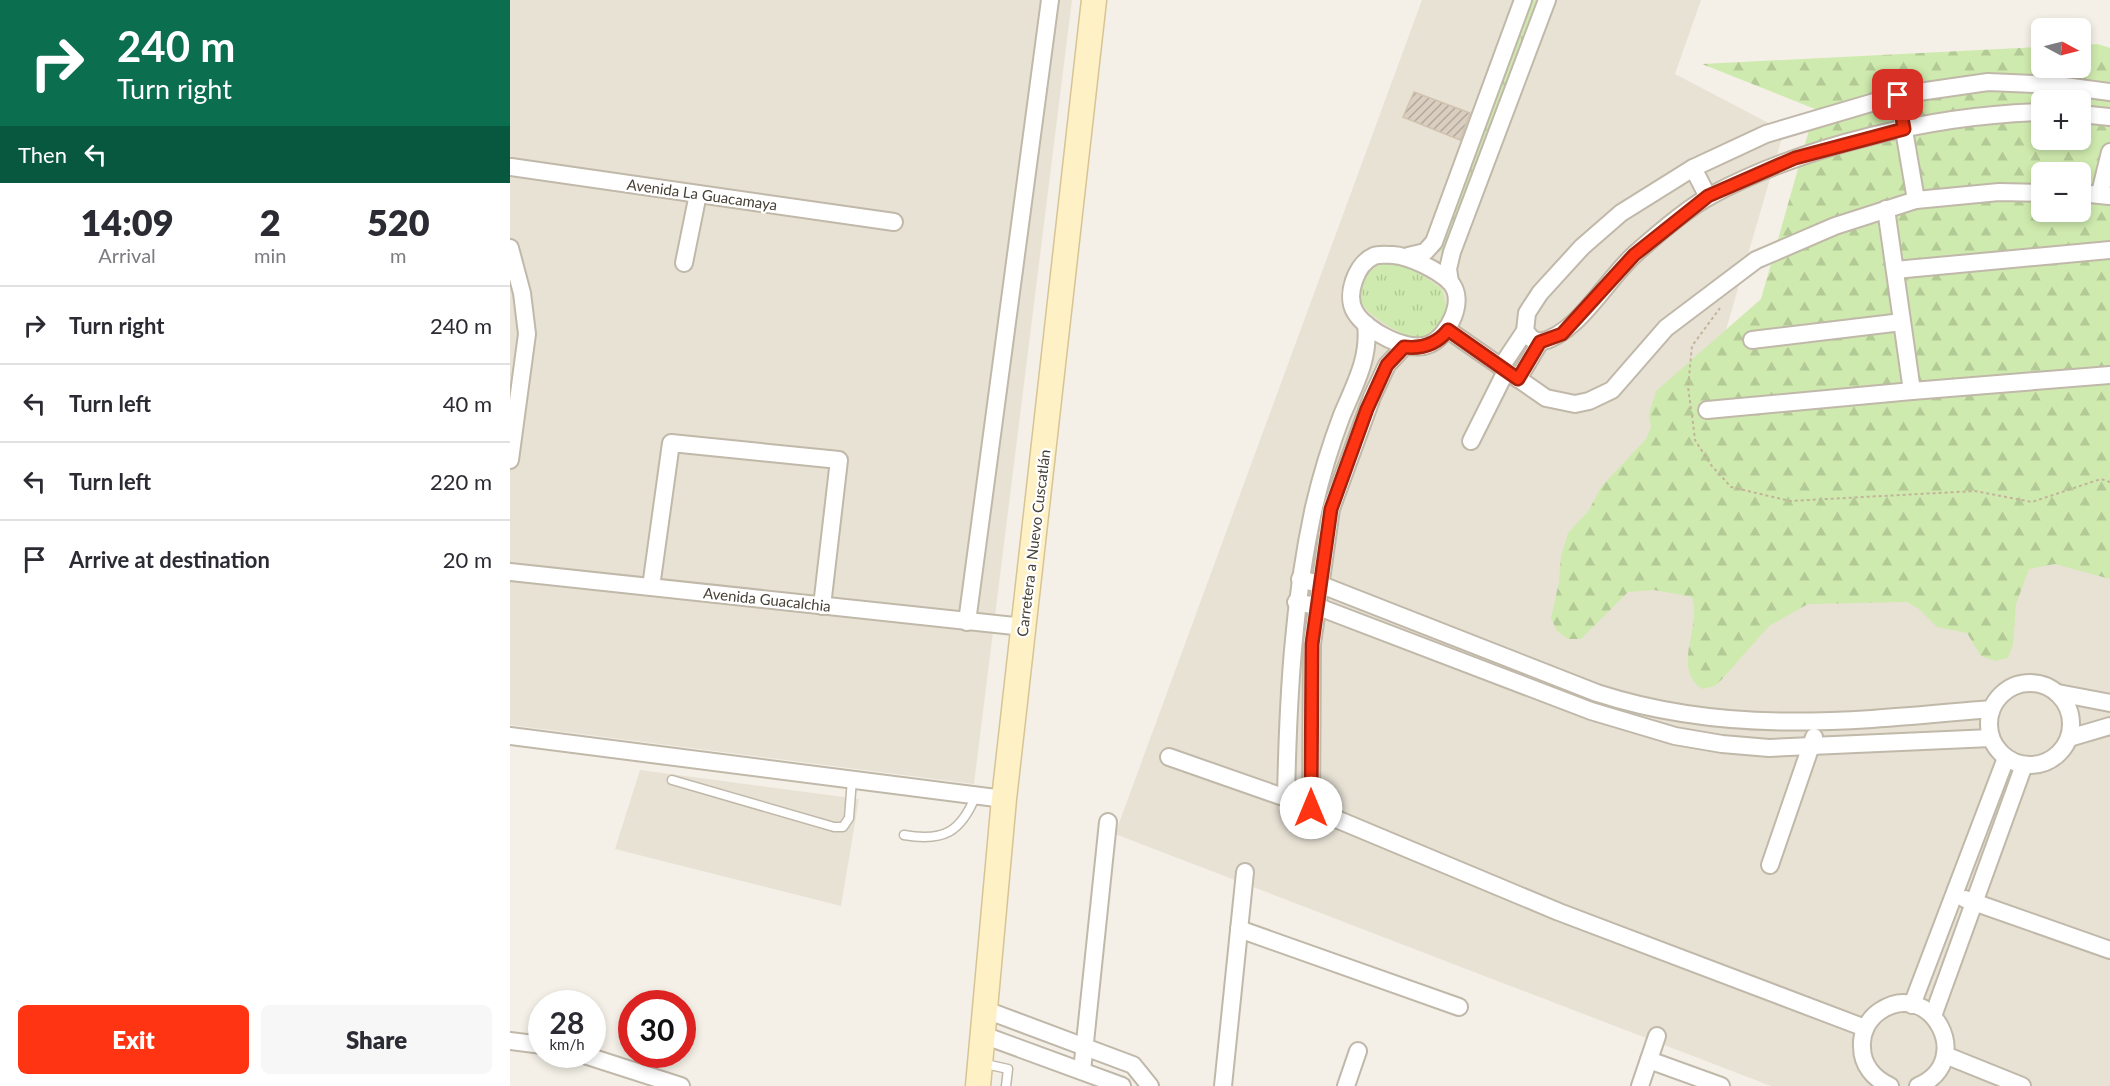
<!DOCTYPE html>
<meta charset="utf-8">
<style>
:root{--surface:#fff;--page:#f7f7f7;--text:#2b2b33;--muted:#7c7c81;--line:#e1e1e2;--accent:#ff3413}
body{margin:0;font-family:Lato,sans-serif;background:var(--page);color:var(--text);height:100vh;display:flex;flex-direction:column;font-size:22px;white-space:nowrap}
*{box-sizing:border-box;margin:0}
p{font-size:20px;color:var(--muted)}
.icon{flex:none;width:33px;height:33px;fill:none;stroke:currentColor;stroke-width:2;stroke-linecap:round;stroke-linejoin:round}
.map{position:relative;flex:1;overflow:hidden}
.panel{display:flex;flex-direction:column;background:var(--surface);width:510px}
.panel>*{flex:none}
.hud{background:#0b6e4f;color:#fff;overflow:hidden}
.needle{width:39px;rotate:97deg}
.fabs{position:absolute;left:1521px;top:18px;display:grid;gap:12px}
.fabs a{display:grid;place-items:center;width:60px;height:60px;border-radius:9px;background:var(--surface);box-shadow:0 3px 9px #0003;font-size:30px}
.speed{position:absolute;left:18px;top:990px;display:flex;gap:12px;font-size:30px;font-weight:700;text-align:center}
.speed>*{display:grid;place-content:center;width:78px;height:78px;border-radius:50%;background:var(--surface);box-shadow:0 3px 9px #0003;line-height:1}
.speed small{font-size:15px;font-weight:400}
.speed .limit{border:9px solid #d22;background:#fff;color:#111}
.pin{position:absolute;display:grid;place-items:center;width:51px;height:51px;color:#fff;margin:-26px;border-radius:12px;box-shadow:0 3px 9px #0006}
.me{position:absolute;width:66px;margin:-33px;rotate:0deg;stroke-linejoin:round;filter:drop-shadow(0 0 4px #0008)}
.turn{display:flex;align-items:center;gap:21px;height:126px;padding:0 18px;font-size:27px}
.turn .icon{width:78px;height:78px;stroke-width:2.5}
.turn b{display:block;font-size:42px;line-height:51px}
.then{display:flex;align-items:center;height:57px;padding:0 18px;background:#0003;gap:12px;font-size:22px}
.eta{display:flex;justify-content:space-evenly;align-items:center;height:102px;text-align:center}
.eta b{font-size:36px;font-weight:800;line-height:42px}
.cta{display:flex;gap:12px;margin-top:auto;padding:12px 18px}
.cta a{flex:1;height:69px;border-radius:9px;background:var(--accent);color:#fff;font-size:24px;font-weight:800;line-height:69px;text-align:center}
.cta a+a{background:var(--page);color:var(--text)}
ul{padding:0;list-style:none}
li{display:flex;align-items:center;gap:18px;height:78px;padding:0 18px;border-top:2px solid var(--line)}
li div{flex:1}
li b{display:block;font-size:22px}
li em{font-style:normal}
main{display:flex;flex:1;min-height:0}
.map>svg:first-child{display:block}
.residential{fill:#e8e2d5}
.grass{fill:url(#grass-tufts)}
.forest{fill:url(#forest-firs);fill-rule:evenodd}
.building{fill:url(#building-hatch);stroke:#d1c3af;stroke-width:1.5}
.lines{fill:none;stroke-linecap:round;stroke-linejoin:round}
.lane-casing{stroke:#c0b8a9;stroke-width:11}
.street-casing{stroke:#c0b8a9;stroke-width:20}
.secondary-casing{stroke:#d6c495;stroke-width:27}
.path{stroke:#c2b39a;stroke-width:2;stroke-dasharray:3 3;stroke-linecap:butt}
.lane{stroke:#fff;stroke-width:8}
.street{stroke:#fff;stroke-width:16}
.secondary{stroke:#fff1c6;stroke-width:24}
.route-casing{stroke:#a6220c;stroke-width:15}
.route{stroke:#ff3413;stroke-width:10}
.labels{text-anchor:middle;stroke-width:4.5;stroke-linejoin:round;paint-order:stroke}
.street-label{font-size:15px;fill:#474036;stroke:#fff}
</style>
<main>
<section class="panel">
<div class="hud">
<div class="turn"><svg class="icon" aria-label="right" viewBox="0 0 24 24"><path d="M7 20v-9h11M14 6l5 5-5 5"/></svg><div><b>240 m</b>Turn right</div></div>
<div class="then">Then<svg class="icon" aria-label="left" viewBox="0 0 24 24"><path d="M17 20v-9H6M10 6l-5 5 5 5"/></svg></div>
</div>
<div class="eta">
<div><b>14:09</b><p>Arrival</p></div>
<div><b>2</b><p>min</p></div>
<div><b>520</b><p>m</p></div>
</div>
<ul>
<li><svg class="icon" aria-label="right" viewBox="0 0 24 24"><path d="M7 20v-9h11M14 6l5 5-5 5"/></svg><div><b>Turn right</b></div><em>240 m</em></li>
<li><svg class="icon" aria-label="left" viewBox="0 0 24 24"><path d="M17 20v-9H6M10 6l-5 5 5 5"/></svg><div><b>Turn left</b></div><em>40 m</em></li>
<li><svg class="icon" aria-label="left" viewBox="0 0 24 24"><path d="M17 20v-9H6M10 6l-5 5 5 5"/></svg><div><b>Turn left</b></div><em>220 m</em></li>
<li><svg class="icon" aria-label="arrive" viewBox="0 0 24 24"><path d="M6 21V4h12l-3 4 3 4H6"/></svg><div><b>Arrive at destination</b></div><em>20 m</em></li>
</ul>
<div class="cta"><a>Exit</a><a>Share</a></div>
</section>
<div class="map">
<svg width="1600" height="1086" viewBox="0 0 1600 1086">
<defs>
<pattern id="grass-tufts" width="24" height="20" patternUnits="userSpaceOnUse" patternTransform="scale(1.5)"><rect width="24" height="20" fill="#cfeaae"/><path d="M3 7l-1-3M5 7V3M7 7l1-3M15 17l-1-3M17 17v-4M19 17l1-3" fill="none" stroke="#b3ca96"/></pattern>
<pattern id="forest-firs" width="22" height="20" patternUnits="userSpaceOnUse" patternTransform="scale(1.5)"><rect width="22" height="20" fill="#cfeaae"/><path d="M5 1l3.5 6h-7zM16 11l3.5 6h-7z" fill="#b3ca96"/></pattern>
<pattern id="building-hatch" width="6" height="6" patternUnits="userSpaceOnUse" patternTransform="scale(1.5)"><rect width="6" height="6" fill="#d9cebf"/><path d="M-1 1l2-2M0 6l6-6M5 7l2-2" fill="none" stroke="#b2a99c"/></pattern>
</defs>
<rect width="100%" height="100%" fill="#f4f0e7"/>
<!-- residential -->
<g class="residential">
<path d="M 0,0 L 562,0 L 464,784 L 0,725 Z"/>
<path d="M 912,0 L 1191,0 L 1165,74 L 1274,131 L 1206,364 L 1600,539 L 1600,1086 L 1261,1086 L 605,834 Z"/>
<path d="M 130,770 L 349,799 L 331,906 L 105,849 Z"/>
</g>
<!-- grass -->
<g class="grass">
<path d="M 1020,0 L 1030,0 L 935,251 L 929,252 L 927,248 Z"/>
<path d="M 874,262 L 894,263 L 932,289 L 937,310 C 933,320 924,334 912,338 C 899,341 863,318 855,308 C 841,291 858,269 874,262 Z"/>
</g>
<!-- forest -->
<path class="forest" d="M 1588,44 L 1600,48 L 1600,579 L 1545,564 L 1519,569 L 1506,604 L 1503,645 L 1498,658 L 1485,661 L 1471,656 L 1457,633 L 1427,627 L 1409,609 L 1397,602 L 1298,604 L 1259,626 L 1214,677 L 1205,686 L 1192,689 C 1161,668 1192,627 1182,597 L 1144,590 L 1118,592 L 1071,639 L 1058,639 L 1047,631 L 1041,618 L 1049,582 L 1051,556 L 1058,533 L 1079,510 L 1091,487 L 1136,439 L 1141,427 L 1139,414 L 1146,391 L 1251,299 L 1305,109 L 1192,64 L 1531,47 L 1532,68 L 1570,68 L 1571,45 ZM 1532,100 L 1570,100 L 1570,140 L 1532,140 ZM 1532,172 L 1570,172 L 1570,212 L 1532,212 Z"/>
<!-- building -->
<path class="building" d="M 904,92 L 960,113 L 950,140 L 893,117 Z"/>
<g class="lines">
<!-- lane casing -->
<g class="lane-casing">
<g id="lane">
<path d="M 162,780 L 324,827 L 333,827 L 339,818 L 342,779"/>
<path d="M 394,835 C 434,842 451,832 466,795"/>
<path d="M 471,1063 L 498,1069 L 496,1086"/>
</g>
</g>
<!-- street casing -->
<g class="street-casing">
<g id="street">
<path d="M 1388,95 L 1406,200"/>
<path d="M 1570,114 L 1600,117"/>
<path d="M 1,167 L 384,222"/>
<path d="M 1183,168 L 1198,197"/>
<path d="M 1570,193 L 1599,196"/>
<path d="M 1590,193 L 1600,152"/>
<path d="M 1376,209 L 1402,391 L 1600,375"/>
<path d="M 0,248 L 12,293 L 17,334 L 0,460"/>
<path d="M 883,255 C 899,256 928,270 940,282 C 957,300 938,336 920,344 C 899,354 856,331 845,312 C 835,295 846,264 864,256 C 869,254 877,255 883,255 Z"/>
<path d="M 898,256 L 915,252 L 924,242 L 1013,0"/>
<path d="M 174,263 L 188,194"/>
<path d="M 1385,270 L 1600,250"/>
<path d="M 940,282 L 938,269 L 942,252 L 1037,0"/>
<path d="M 938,330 L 1036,398 L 1065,404 L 1079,401 L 1102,390 L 1156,328 L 1246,260 L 1325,226 L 1406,200 L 1489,192 L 1532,193"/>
<path d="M 1015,331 L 1022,339 L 1030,342 C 1068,334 1096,280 1125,254 C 1144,237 1178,208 1200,196 C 1294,145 1425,115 1532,112"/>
<path d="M 1242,340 L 1392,322"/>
<path d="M 991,367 L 1015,331 L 1017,313 L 1030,293 L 1072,247 L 1111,213 L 1183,168 L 1256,134 L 1388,95 L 1478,82 L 1547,85 L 1600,92"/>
<path d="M 1008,379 L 1030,342"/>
<path d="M 1197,410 L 1402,391"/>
<path d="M 961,441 L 996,371"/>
<path d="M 0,572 L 514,627"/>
<path d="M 790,579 L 809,584 L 1087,693 C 1220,736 1345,721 1481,709"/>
<path d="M 141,587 L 161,443 L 329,460 L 312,606"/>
<path d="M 786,602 L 806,606 L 1081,711 L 1165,736 L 1212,744 L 1259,748 L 1481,738"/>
<path d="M 457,622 L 540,0"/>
<circle cx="1520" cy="724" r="41"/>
<path d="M 1548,693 L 1600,703"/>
<path d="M 0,736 L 494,799"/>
<path d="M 1559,738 L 1600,726"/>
<path d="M 659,757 L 776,798 L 1049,912 L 1355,1028"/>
<path d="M 776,798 C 778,699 783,603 804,507 C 811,477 821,444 832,415 C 845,384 860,358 856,324"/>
<path d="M 801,808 L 802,644 L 821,509 L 862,397 L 877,365 L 894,347"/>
<path d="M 1260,865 L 1304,737"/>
<path d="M 1455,899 L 1600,950"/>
<path d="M 729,929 L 949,1007"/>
<path d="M 1402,1005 L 1496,758"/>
<path d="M 476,1010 L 623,1065 L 640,1086"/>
<path d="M 1423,1016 L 1514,765"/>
<path d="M 473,1035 L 612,1086"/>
<path d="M 0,1041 L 32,1045"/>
<path d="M 71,1054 L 171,1086"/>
<path d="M 1435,1055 L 1512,1086"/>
<path d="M 1139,1060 L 1211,1086"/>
<path d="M 572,1071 L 598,822"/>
<path d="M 713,1086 L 735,872"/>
<path d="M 836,1086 L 848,1051"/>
<path d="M 1130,1086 L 1147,1036"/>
<path d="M 1380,1086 C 1364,1079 1352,1065 1352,1047 C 1351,1033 1358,1019 1370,1011 C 1420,977 1467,1061 1408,1086"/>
</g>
</g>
<!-- secondary casing -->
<g class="secondary-casing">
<path id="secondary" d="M 468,1086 L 494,799 L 584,0"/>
</g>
<!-- path -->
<g class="path">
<path d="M 1181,409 L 1178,387 L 1182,346 L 1210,308"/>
<path d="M 1182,415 L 1185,440 L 1201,465 L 1221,487 L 1280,501 L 1465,491 L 1522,502 L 1591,479 L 1600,482"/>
</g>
<!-- lane -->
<use href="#lane" class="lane"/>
<!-- street -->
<use href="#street" class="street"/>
<!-- secondary -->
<use href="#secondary" class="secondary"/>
</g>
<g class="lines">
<!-- route casing -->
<g class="route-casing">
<path id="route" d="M 801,808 L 802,644 L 821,509 L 857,409 L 877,365 L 894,347 C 912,349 927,344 938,330 L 1008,379 L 1030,342 L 1052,334 L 1124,255 L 1198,196 L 1285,158 L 1394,129 L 1388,95"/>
</g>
<!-- route -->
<use href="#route" class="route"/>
</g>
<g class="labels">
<!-- street labels -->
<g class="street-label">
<text transform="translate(192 195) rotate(8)" y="5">Avenida La Guacamaya</text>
<text transform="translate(524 543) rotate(-83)" y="5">Carretera a Nuevo Cuscatlán</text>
<text transform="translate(257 600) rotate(6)" y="5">Avenida Guacalchia</text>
</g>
</g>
</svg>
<div class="fabs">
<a><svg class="needle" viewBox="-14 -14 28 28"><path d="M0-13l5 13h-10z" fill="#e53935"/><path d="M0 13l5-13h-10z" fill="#7c7c81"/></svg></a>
<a>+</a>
<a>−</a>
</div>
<div class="speed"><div>28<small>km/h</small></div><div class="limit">30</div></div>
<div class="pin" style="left:1388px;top:95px;background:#d93025"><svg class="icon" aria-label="arrive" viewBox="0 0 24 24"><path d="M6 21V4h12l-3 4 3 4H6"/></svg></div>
<svg class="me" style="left:801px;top:808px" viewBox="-20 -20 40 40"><circle r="19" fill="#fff"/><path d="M0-13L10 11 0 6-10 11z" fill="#ff3413"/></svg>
</div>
</main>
